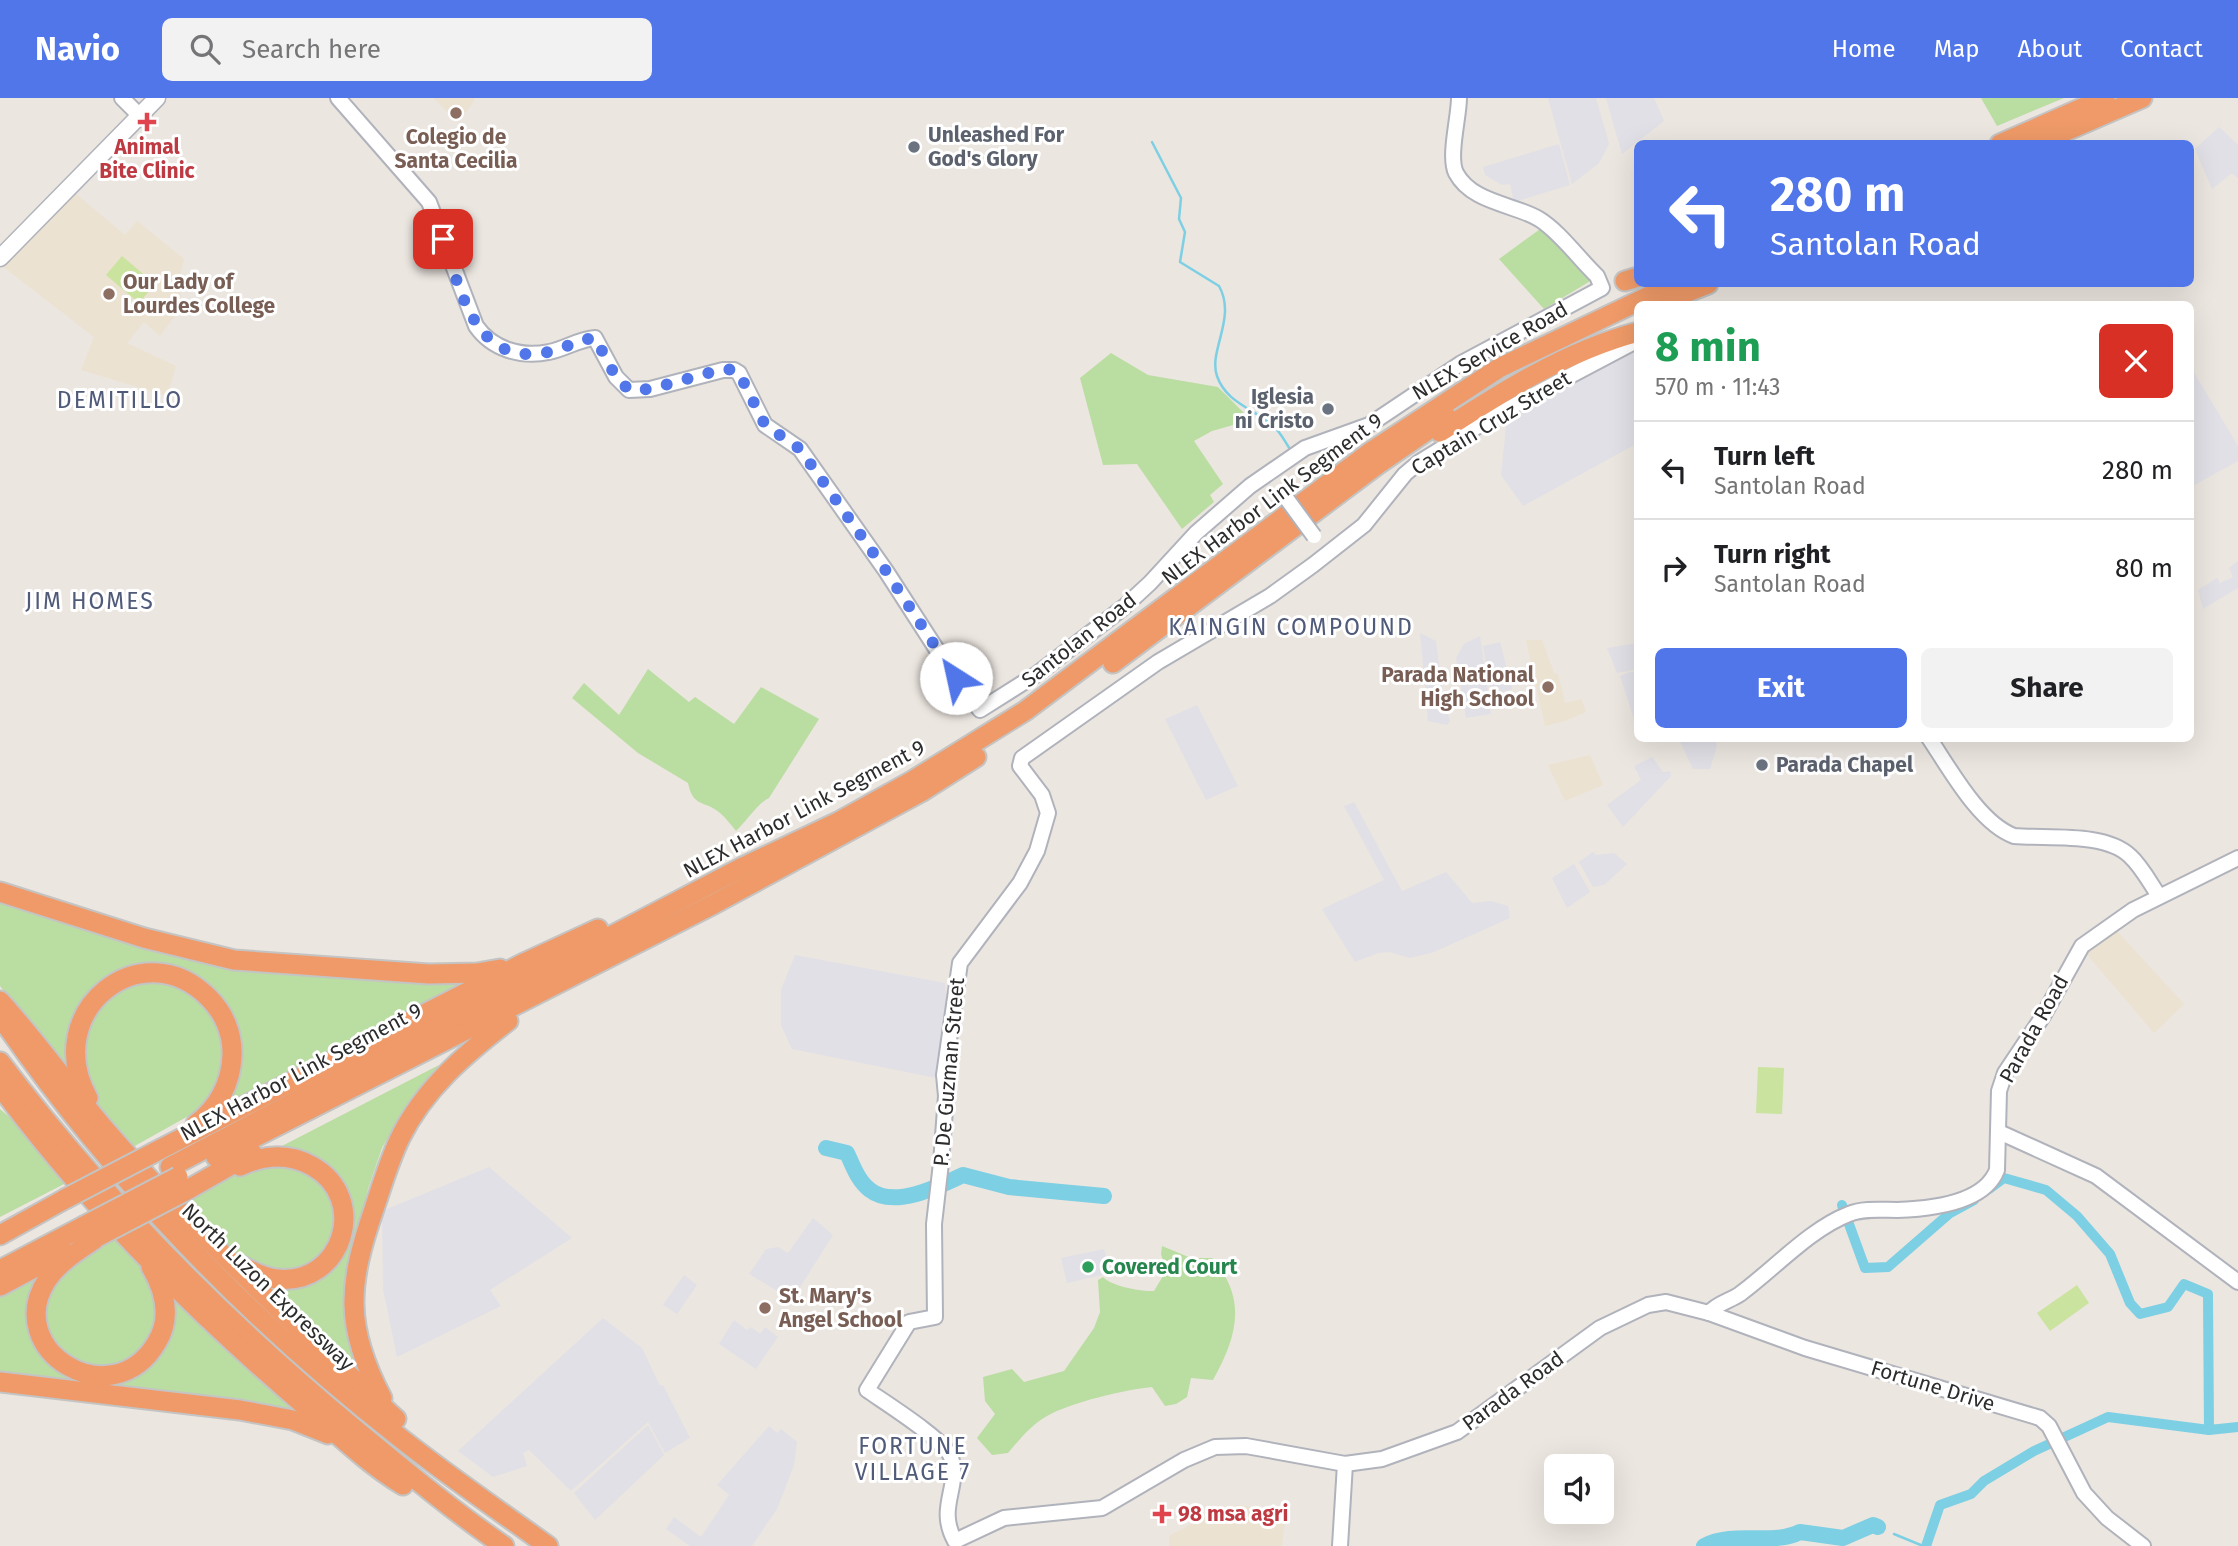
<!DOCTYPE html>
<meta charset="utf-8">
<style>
:root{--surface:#fff;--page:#f2f2f2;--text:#202124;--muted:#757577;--line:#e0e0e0;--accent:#5076e9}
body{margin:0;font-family:"Fira Sans",sans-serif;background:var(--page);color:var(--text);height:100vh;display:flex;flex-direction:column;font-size:26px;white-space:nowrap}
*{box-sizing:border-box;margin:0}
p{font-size:23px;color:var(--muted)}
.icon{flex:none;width:38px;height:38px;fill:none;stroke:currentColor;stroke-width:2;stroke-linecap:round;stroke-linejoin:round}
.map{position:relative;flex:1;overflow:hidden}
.side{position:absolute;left:1634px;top:203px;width:560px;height:441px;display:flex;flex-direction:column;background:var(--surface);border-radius:10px;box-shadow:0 7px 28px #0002}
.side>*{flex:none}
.banner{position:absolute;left:1634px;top:42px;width:560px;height:147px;border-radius:10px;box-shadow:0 7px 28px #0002;background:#5076e9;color:#fff;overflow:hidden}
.controls{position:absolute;left:1544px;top:1356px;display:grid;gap:14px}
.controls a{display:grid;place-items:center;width:70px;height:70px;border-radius:10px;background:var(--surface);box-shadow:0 7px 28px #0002;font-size:35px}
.pin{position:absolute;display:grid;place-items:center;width:60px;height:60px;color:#fff;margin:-30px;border-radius:14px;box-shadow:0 4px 10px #0006}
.me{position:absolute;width:77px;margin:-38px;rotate:325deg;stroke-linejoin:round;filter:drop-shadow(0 0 5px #0008)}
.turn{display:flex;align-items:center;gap:24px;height:147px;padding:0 21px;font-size:32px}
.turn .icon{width:91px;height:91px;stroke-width:2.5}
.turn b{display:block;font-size:49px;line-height:60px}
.round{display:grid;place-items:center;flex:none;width:74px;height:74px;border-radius:10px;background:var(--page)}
.summary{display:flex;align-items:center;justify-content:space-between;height:119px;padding:0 21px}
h1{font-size:42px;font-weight:700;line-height:52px;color:#1e9e55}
.cta{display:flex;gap:14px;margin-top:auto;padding:14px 21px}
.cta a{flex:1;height:80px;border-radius:10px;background:var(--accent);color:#fff;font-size:28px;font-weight:700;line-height:80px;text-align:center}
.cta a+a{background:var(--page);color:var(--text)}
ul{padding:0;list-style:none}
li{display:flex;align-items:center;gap:21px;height:98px;padding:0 21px;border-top:2px solid var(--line)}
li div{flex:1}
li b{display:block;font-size:26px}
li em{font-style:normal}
header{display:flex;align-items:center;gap:42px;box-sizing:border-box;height:98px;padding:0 35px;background:var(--accent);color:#fff}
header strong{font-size:33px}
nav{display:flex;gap:38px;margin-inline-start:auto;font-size:24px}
.search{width:490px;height:63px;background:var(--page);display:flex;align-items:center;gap:18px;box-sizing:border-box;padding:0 24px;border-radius:10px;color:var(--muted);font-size:26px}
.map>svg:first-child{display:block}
.industrial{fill:#e1e0e6}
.education{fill:#ece2d1}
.green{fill:#badda2}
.pitch{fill:#cae39f}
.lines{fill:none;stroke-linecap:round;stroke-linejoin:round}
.stream{stroke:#7dcfe4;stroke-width:2.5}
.canal{stroke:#7dcfe4;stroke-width:10}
.river{stroke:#7dcfe4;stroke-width:16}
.tertiary-casing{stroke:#b0b3bb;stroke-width:18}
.secondary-casing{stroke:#b0b3bb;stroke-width:19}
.motorway-casing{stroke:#c4c4c4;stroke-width:23}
.tertiary{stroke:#fff;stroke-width:14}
.secondary{stroke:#fff;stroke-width:16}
.motorway{stroke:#ef9a68;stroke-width:19}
.tertiary-bridge-casing{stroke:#b0b3bb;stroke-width:18;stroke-linecap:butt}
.motorway-bridge-casing{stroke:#c4c4c4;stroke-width:23;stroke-linecap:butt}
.tertiary-bridge{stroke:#fff;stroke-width:14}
.motorway-bridge{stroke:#ef9a68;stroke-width:19}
.route{stroke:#5076e9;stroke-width:12;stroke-dasharray:0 21.6}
.education-dot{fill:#8d6e63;stroke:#fff;stroke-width:2.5}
.health-dot{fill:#e0444e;stroke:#fff;stroke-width:2.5}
.worship-dot{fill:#6b7280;stroke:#fff;stroke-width:2.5}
.leisure-dot{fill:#2e9e5b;stroke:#fff;stroke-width:2.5}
.labels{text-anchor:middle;stroke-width:6;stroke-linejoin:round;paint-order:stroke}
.worship-label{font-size:21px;font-weight:bold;fill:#5b616d;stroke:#fff;text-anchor:start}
.education-label{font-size:21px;font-weight:bold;fill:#785e54;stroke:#fff;text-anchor:start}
.health-label{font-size:21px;font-weight:bold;fill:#be3a42;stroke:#fff}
.street-label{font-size:21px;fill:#2c2c2c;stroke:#fff}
.leisure-label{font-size:21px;font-weight:bold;fill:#27864d;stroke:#fff;text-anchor:start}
.neighbourhood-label{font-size:23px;letter-spacing:2px;fill:#505a79;stroke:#fff}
</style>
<header>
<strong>Navio</strong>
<div class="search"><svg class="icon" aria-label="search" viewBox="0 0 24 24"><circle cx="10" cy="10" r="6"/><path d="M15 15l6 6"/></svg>Search here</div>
<nav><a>Home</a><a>Map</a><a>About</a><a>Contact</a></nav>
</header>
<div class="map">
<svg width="2238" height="1448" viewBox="0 0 2238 1448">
<rect width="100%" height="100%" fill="#ece6e0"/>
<!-- industrial -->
<g class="industrial">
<path d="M 1548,0 L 1596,0 L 1609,46 L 1599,65 L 1572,86 Z"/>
<path d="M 1606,0 L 1654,0 L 1664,23 L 1622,56 Z"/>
<path d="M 2219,29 L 2238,47 L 2238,80 L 2232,75 L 2212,91 L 2195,51 Z"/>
<path d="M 1559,46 L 1570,87 L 1514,104 L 1510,86 L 1502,87 L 1485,77 L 1483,69 Z"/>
<path d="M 1638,249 L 1638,345 L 1523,408 L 1501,377 L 1507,320 Z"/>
<path d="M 2193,273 L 2238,348 L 2238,363 L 2191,389 L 2191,274 Z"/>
<path d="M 2238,463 L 2238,490 L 2203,511 L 2198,492 L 2217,480 L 2220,485 L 2233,479 L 2229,470 Z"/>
<path d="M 1420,535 L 1436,543 L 1444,604 L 1450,623 L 1447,627 L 1428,623 Z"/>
<path d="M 1480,538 L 1491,616 L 1466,620 L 1456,560 L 1464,546 Z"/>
<path d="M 1500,544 L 1512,591 L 1492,597 L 1483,548 Z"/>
<path d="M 1638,545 L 1638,571 L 1617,575 L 1607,550 Z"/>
<path d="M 1630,574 L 1638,574 L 1638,633 L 1620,578 Z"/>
<path d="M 1197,607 L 1238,688 L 1206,702 L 1165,621 Z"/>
<path d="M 1667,641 L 1714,641 L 1717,648 L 1710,671 L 1693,671 L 1679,641 Z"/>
<path d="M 1652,659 L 1663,674 L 1670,673 L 1671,678 L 1623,729 L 1607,707 L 1641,682 L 1634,668 Z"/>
<path d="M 1354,704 L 1402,793 L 1446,774 L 1472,805 L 1491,803 L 1508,808 L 1510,820 L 1434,854 L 1410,860 L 1389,854 L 1378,855 L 1355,864 L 1322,811 L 1384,782 L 1344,708 Z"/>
<path d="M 1593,754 L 1596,757 L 1614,755 L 1627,766 L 1604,787 L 1593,789 L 1579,764 Z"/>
<path d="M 1574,766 L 1590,794 L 1567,810 L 1552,780 Z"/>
<path d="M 795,857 L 945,885 L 949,932 L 941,981 L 792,951 L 781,927 L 781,892 Z"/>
<path d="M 489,1069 L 572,1140 L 490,1192 L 501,1208 L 397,1259 L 383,1191 L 382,1113 Z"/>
<path d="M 813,1120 L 833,1137 L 792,1202 L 749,1176 L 766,1151 L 778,1149 L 788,1155 Z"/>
<path d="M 1104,1151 L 1111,1175 L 1067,1185 L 1061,1160 Z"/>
<path d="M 684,1177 L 697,1187 L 677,1216 L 663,1207 Z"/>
<path d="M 603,1220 L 642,1250 L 660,1288 L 663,1287 L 690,1340 L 665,1355 L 648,1324 L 571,1393 L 529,1352 L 523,1355 L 527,1368 L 493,1379 L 458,1353 Z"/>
<path d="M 734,1222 L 747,1232 L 751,1229 L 760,1236 L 765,1229 L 778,1239 L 756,1271 L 719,1246 Z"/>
<path d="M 648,1327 L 664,1357 L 595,1422 L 574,1395 Z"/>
<path d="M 769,1328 L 777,1335 L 781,1331 L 797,1344 L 794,1367 L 777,1411 L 752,1448 L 690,1448 L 666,1431 L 674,1419 L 701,1439 L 729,1397 L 717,1387 Z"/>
</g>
<!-- education -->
<g class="education">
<path d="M 434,0 L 474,0 L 473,5 L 457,24 Z"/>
<path d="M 76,96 L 125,137 L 137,123 L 184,161 L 179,183 L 182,208 L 160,238 L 144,224 L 127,245 L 176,268 L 167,298 L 81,272 L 94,239 L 1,167 Z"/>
<path d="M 1526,542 L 1542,542 L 1554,575 L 1558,576 L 1565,605 L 1581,601 L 1586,614 L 1565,623 L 1545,628 Z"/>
<path d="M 1590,657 L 1603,687 L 1565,703 L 1548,667 Z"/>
<path d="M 2114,830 L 2184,906 L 2154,935 L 2085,854 Z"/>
<path d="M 1238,1407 L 1286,1414 L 1282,1448 L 1169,1448 L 1169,1438 L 1217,1412 Z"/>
</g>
<!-- green -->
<g class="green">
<path d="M 1981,0 L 2064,0 L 1997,28 Z"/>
<path d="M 1543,129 L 1592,182 L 1544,211 L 1499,161 Z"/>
<path d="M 1111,255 L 1148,277 L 1218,289 L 1251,322 L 1212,333 L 1194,343 L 1223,386 L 1210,397 L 1214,404 L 1182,431 L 1137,366 L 1103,367 L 1080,280 Z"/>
<path d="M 648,571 L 689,604 L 695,599 L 734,626 L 761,589 L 819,621 L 769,700 C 758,705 746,724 736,733 C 731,727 726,720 720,715 C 705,702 693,710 688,685 L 638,655 L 572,600 L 584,585 L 619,617 Z"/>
<path d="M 0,798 L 143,844 L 484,878 L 214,1014 L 237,939 L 176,873 L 90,898 L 77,989 L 0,888 Z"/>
<path d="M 165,882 L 206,902 L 226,943 L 219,988 L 199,1012 L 133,1049 L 95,1002 L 81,966 L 88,921 L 120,889 Z"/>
<path d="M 439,967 L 407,1006 L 382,1050 L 368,1091 L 357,1141 L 362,1282 L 251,1176 L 297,1183 L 343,1145 L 321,1063 L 304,1053 L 280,1049 Z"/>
<path d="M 0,1011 L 28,1035 L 68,1084 L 0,1119 Z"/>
<path d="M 279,1062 L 322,1081 C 326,1090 334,1101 334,1111 C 339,1165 289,1186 245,1162 C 225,1151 203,1119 188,1102 L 253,1068 Z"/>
<path d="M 118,1140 L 145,1171 L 156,1193 L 156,1231 L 125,1266 L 87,1272 L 50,1247 L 42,1204 L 71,1165 Z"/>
<path d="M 1162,1148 L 1191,1160 L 1212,1160 C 1248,1201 1237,1239 1213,1282 L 1191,1280 L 1187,1299 L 1176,1306 L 1165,1308 L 1152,1289 C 1124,1292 1072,1304 1047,1318 C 1031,1327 1020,1341 1008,1355 L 992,1357 L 977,1340 L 995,1316 L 985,1303 L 983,1279 L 1012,1271 L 1024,1284 L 1064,1273 L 1094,1230 L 1100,1214 L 1098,1182 L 1103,1179 C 1111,1188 1142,1194 1154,1193 L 1166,1173 L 1161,1156 Z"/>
<path d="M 64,1157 L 33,1215 L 77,1278 L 150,1258 L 164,1190 L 318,1323 L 0,1280 L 0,1193 Z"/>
</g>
<!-- pitch -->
<g class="pitch">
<path d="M 122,158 L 155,186 L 139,205 L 106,177 Z"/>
<path d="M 1758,969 L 1784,970 L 1782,1016 L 1756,1015 Z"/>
<path d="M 2077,1187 L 2089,1205 L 2050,1233 L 2037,1215 Z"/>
</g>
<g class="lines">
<!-- stream -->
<g class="stream">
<path d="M 1152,44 L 1181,100 L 1179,121 L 1185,134 L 1180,164 L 1219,188 C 1237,220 1208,253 1217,278 C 1226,305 1255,311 1273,328 C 1281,334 1286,346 1292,354"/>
<path d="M 1894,1436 L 1923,1448"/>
</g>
<!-- canal -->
<g class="canal">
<path d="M 1989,1091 L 2004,1080 L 2046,1092 L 2077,1118 L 2110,1156 L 2130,1205 L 2140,1216 L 2168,1209 L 2184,1186 L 2208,1196 L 2209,1332"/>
<path d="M 1842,1107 L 1865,1170 L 1888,1169 L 1950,1115 L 1974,1102"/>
<path d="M 1926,1448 L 1940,1407 L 1971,1396 L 1984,1383 L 2034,1353 L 2108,1319 L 2209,1332 L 2238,1329"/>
</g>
<!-- river -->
<g class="river">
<path d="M 826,1050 L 847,1055 C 853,1068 858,1083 870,1092 C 894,1111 940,1088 963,1077 L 1009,1089 L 1104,1098"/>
<path d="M 1704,1448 C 1735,1432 1772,1448 1800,1434 L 1843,1440 L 1873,1427 L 1878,1429"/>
</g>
<!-- tertiary casing -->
<g class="tertiary-casing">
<g id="tertiary">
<path d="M 122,0 L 140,18"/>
<path d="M 338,0 L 429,104 L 476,228 C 492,251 521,260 549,254 C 565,251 579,241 595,240 L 616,279 L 629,292 L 650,291 L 723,272 L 734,272 L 739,275 L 765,327 L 800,351 L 886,473 L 948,569 L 980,612 L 1037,576 L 1124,509 L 1150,485 L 1196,435 L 1250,388 L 1305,350 L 1369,327 L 1460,266 L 1602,190 L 1597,178 C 1580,162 1559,133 1539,121 C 1514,106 1472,105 1456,75 C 1448,59 1459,19 1459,0"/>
<path d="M 1638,242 L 1496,317 L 1418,365 L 1405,376 L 1364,427 L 1313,467 L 1270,498 L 1158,564 L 1022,660 L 1020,668 L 1042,697 L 1048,715 L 1037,753 L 1020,785 L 960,865 L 944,977 L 946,998 L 941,1065 L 934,1126 L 935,1219 L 909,1224 L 867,1292 C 884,1304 945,1342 951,1359 C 961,1389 936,1409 955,1443 L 1004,1420 L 1102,1410 L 1184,1362 L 1215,1349 L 1246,1348 L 1345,1366 L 1382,1361 L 1457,1334 L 1600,1230 L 1648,1207 L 1666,1204 L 1709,1215 L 1805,1250 L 2040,1320 L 2049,1328 L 2084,1395 L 2107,1420 L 2143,1448"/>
<path d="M 1929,640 C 1950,671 1979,725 2014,738 C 2049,741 2105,734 2130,758 C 2142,769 2150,785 2159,798"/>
<path d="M 1999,1034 L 2096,1078 L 2238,1184"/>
<path d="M 1709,1215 C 1717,1205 1730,1203 1740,1196 C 1774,1171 1810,1131 1849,1116 C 1863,1110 1882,1112 1897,1112 C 1928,1111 1984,1106 1997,1072 L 1999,993 L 2005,975 L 2043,918 L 2082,848 L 2133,812 L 2238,760"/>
<path d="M 1340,1448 L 1345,1366"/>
</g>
</g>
<!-- secondary casing -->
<g class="secondary-casing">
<path id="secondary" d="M 0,160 L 157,0"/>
</g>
<!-- motorway casing -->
<g class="motorway-casing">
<g id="motorway">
<path d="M 2000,46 L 2105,0"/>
<path d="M 2036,46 L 2142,0"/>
<path d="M 1625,183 L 1638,179"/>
<path d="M 1658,206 L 1708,186"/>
<path d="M 1440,334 C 1502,294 1566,253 1638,234"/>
<path d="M 1113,565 L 1377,367 L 1447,319"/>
<path d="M 0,794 L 144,840 L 234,862 L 429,876 L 477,875 L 500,871"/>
<path d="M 0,903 C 38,945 71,992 108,1035 C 197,1137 297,1229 396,1321"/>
<path d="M 0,918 C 109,1077 247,1220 399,1339 C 447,1377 498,1412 548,1448"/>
<path d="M 0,964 C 102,1099 220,1219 350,1327 C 401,1369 450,1411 504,1448"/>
<path d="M 0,988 C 87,1106 193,1212 304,1307 C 334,1333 369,1367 403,1387"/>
<path d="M 88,1000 C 40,913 142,832 209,900 C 224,915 233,936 232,958 C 231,985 218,1010 196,1026"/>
<path d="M 155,1054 L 522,866 L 598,831"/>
<path d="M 216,1059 L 714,806 L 921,694 L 976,659"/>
<path d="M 240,1068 C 264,1057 289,1055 312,1068 C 370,1100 343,1188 277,1181 C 265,1180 253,1174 242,1168"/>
<path d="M 170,1069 L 743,769 L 838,724 L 912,683 L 1025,613 L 1369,355 L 1499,270 L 1674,186"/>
<path d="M 189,1091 L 252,1055"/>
<path d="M 0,1137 L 65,1101"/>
<path d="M 95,1141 C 78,1153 59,1164 47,1182 C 1,1253 113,1320 157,1244 C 172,1219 165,1193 151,1169"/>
<path d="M 0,1172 L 84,1128"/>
<path d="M 0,1188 L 64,1154"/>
<path d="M 0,1284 L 240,1312 L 293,1322 L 328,1336"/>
<path d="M 382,1300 C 344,1228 348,1186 374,1111 C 382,1087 389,1063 400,1040 C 424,991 465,956 508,923"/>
</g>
</g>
<!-- tertiary -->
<use href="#tertiary" class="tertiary"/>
<!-- secondary -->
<use href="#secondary" class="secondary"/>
<!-- motorway -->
<use href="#motorway" class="motorway"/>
<!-- tertiary-bridge casing -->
<g class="tertiary-bridge-casing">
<path id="tertiary-bridge" d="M 1281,393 L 1314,438"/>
</g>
<!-- motorway-bridge casing -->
<g class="motorway-bridge-casing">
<g id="motorway-bridge">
<path d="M 65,1101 L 155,1054"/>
<path d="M 84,1128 L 178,1079"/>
<path d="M 97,1139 L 189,1091"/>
</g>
</g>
<!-- tertiary-bridge -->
<use href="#tertiary-bridge" class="tertiary-bridge"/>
<!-- motorway-bridge -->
<use href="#motorway-bridge" class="motorway-bridge"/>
</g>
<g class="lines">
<!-- route -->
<path class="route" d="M 443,141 C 461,193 475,270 548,254 C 565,251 578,241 595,240 L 616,279 L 629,292 L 650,291 L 723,271 L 734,272 L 739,275 L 765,327 L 800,351 L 886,473 L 956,580"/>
</g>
<!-- markers -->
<g class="education-dot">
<circle cx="456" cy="15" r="7"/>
<circle cx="109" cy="196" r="7"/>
<circle cx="1548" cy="589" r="7"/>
<circle cx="765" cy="1210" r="7"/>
</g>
<g class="health-dot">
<path d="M143.5 13.5h7v7h7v7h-7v7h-7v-7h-7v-7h7z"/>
<path d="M1158.5 1405.5h7v7h7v7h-7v7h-7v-7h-7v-7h7z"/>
</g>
<g class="worship-dot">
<circle cx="914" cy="49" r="7"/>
<circle cx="1328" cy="311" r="7"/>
<circle cx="1762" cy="667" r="7"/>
</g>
<circle class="leisure-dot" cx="1088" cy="1169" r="7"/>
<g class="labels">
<!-- worship labels -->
<g class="worship-label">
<text x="928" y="44">Unleashed For<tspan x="928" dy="24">God's Glory</tspan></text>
<text x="1314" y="306" text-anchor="end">Iglesia<tspan x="1314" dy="24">ni Cristo</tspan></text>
<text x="1776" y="674">Parada Chapel</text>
</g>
<!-- education labels -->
<g class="education-label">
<text x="456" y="46" text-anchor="middle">Colegio de<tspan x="456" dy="24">Santa Cecilia</tspan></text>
<text x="123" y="191">Our Lady of<tspan x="123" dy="24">Lourdes College</tspan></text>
<text x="1534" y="584" text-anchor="end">Parada National<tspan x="1534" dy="24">High School</tspan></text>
<text x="779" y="1205">St. Mary's<tspan x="779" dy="24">Angel School</tspan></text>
</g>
<!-- health labels -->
<g class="health-label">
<text x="147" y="56">Animal<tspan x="147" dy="24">Bite Clinic</tspan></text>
<text x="1178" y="1423" text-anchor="start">98 msa agri</text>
</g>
<!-- street labels -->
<g class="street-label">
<text transform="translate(1490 253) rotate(-30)" y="7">NLEX Service Road</text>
<text transform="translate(1491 325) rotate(-31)" y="7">Captain Cruz Street</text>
<text transform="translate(1272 401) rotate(-37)" y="7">NLEX Harbor Link Segment 9</text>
<text transform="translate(1079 542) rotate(-38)" y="7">Santolan Road</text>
<text transform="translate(804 711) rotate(-28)" y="7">NLEX Harbor Link Segment 9</text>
<text transform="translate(2034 931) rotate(-61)" y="7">Parada Road</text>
<text transform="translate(301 974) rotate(-28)" y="7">NLEX Harbor Link Segment 9</text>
<text transform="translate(949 974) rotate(-85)" y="7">P. De Guzman Street</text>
<text transform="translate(268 1189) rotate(44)" y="7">North Luzon Expressway</text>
<text transform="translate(1933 1288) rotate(17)" y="7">Fortune Drive</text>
<text transform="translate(1513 1293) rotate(-36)" y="7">Parada Road</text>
</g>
<!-- leisure labels -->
<g class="leisure-label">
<text x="1102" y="1176">Covered Court</text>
</g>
<!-- neighbourhood labels -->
<g class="neighbourhood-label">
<text x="120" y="310">DEMITILLO</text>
<text x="90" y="511">JIM HOMES</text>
<text x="1291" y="537">KAINGIN COMPOUND</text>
<text x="913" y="1356">FORTUNE<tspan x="913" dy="26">VILLAGE 7</tspan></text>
</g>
</g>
</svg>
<div class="controls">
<a><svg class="icon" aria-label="sound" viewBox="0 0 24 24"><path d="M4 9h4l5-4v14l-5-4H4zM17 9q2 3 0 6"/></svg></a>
</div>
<div class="pin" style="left:443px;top:141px;background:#d93025"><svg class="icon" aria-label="arrive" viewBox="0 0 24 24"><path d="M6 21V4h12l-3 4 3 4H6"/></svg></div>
<svg class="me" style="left:956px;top:580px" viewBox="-20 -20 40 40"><circle r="19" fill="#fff"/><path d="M0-13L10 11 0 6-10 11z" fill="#5076e9"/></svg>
<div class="banner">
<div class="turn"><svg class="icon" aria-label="left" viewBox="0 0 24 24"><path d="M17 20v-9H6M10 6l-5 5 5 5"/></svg><div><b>280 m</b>Santolan Road</div></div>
</div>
<section class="side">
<div class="summary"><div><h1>8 min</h1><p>570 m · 11:43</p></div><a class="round" style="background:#d93025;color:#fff"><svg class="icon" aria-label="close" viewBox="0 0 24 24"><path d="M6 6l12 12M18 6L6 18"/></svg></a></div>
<ul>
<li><svg class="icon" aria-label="left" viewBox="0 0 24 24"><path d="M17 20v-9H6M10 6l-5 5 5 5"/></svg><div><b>Turn left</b><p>Santolan Road</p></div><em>280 m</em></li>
<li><svg class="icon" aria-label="right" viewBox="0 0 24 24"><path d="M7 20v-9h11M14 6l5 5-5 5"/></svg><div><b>Turn right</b><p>Santolan Road</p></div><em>80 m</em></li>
</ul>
<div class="cta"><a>Exit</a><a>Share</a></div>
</section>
</div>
